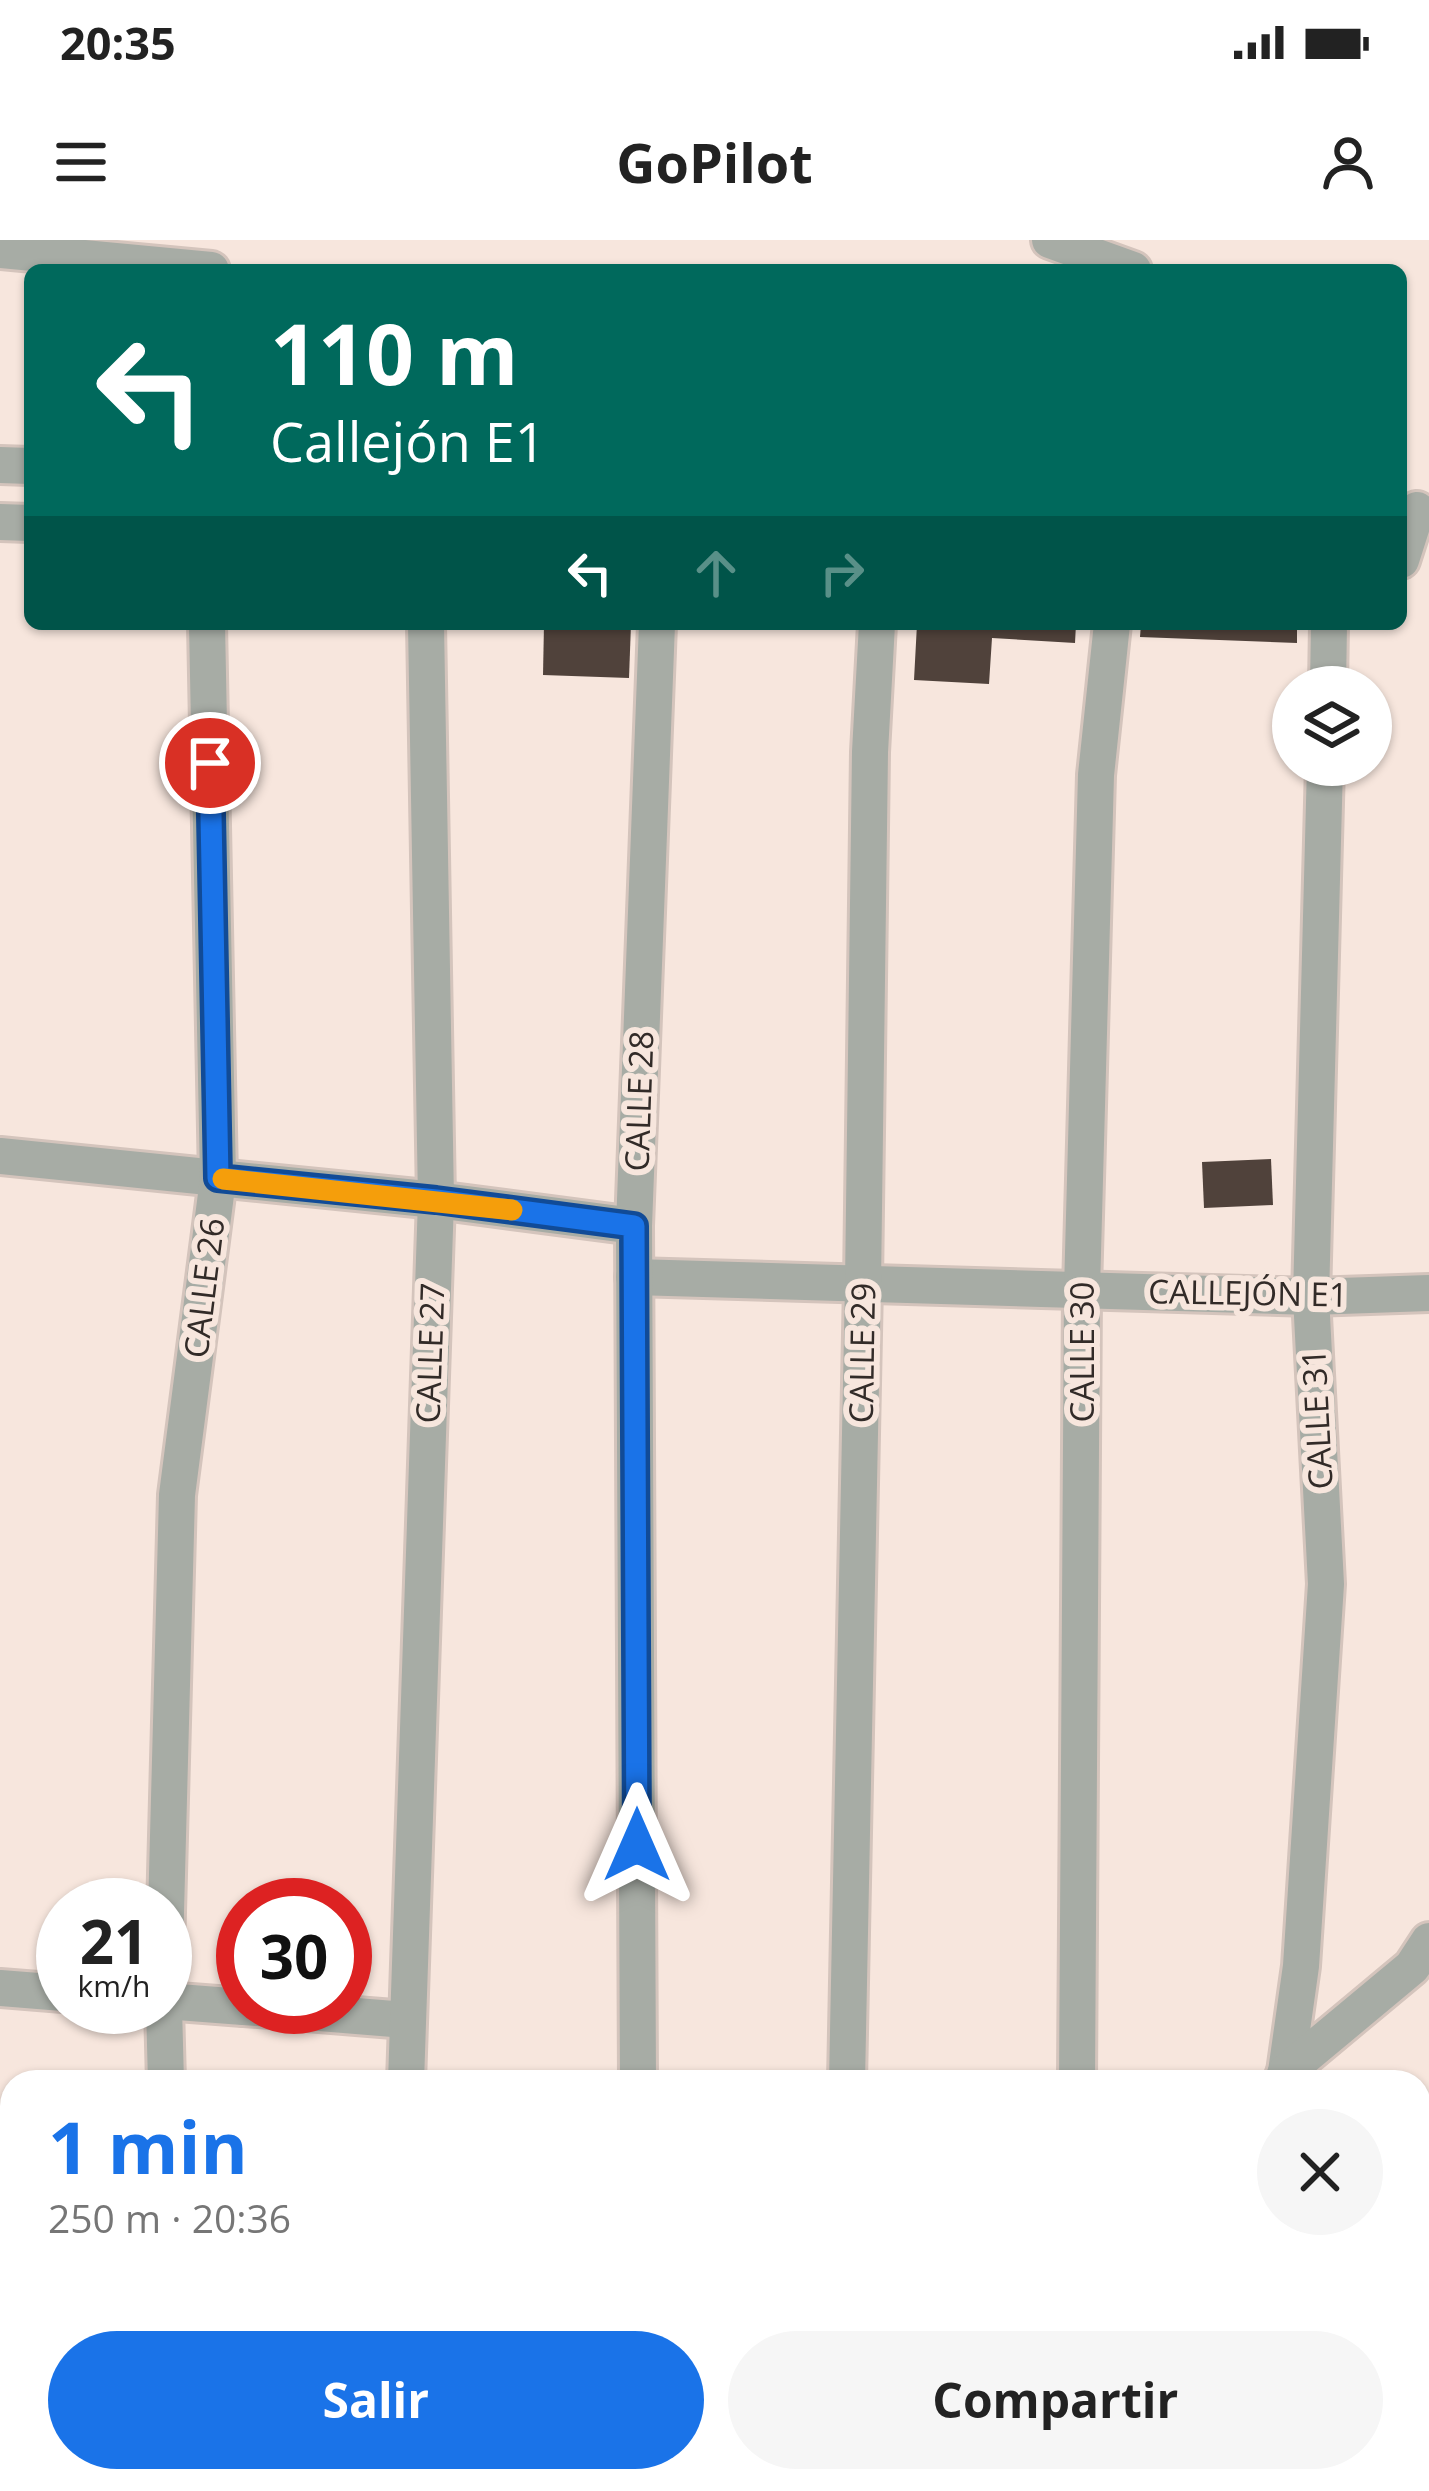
<!DOCTYPE html>
<html lang="es">
<meta charset="utf-8">
<style>
:root{--surface:#fff;--page:#f6f6f6;--text:#222;--muted:#767676;--accent:#1a73e8}
body{margin:0;font-family:"Open Sans",sans-serif;background:var(--page);color:var(--text);height:100vh;display:flex;flex-direction:column;font-size:45px;white-space:nowrap}
*{box-sizing:border-box;margin:0}
p{font-size:39px;color:var(--muted)}
.icon{flex:none;width:66px;height:66px;fill:none;stroke:currentColor;stroke-width:2;stroke-linecap:round;stroke-linejoin:round}
.map{position:relative;flex:1;overflow:hidden}
.drawer{position:absolute;left:0px;top:1830px;width:1431px;height:423px;display:flex;flex-direction:column;background:var(--surface);border-radius:36px 36px 0 0;box-shadow:0 3px 9px #0004}
.drawer>*{flex:none}
.hud{position:absolute;left:24px;top:24px;width:1383px;height:366px;border-radius:18px;box-shadow:0 3px 9px #0004;background:#00695c;color:#fff;overflow:hidden}
.tools{position:absolute;left:1272px;top:426px;display:grid;gap:24px}
.tools a{display:grid;place-items:center;width:120px;height:120px;border-radius:50%;background:var(--surface);box-shadow:0 3px 9px #0004;font-size:60px}
.speed{position:absolute;left:36px;top:1638px;display:flex;gap:24px;font-size:60px;font-weight:700;text-align:center}
.speed>*{display:grid;place-content:center;width:156px;height:156px;border-radius:50%;background:var(--surface);box-shadow:0 3px 9px #0004;line-height:1}
.speed small{font-size:30px;font-weight:400}
.speed .limit{border:18px solid #d22;background:#fff;color:#111}
.pin{position:absolute;display:grid;place-items:center;width:102px;height:102px;color:#fff;margin:-51px;border:6px solid #fff;border-radius:50%;box-shadow:0 3px 12px #0007}
.me{position:absolute;width:132px;margin:-66px;rotate:0deg;stroke-linejoin:round;filter:drop-shadow(0 0 9px #0008)}
.turn{display:flex;align-items:center;gap:42px;height:252px;padding:0 48px;font-size:54px}
.turn .icon{width:156px;height:156px;stroke-width:2.5}
.turn b{display:block;font-size:84px;line-height:102px}
.lanes{display:flex;align-items:center;height:114px;padding:0 48px;background:#0003;justify-content:center;gap:60px;direction:ltr}
.lanes .off{opacity:.35}
.round{display:grid;place-items:center;flex:none;width:126px;height:126px;border-radius:63px;background:var(--page)}
.overview{display:flex;align-items:center;justify-content:space-between;height:204px;padding:0 48px}
h1{font-size:72px;font-weight:700;line-height:90px;color:var(--accent)}
.primary-button{display:flex;gap:24px;margin-top:auto;padding:24px 48px}
.primary-button a{flex:1;height:138px;border-radius:72px;background:var(--accent);color:#fff;font-size:48px;font-weight:700;line-height:138px;text-align:center}
.primary-button a+a{background:var(--page);color:var(--text)}
.status{display:flex;justify-content:space-between;align-items:center;height:84px;padding:0 60px;background:var(--surface);direction:ltr}
.status svg{height:33px;fill:currentColor}
header{display:flex;justify-content:space-between;align-items:center;height:156px;padding:0 48px;background:var(--surface);font-size:54px;font-weight:700}
.map>svg:first-child{display:block}
.building{fill:#50423b}
.lines{fill:none;stroke-linecap:round;stroke-linejoin:round}
.minor-casing{stroke:#d4c4bc;stroke-width:42}
.minor{stroke:#a7aca5;stroke-width:36}
.route-casing{stroke:#114b97;stroke-width:30}
.route{stroke:#1a73e8;stroke-width:21}
.slow{stroke:#f59e0b;stroke-width:21}
.labels{text-anchor:middle;stroke-width:12;stroke-linejoin:round;paint-order:stroke}
.street-label{font-size:33px;fill:#322b28;stroke:#f7e6dd}
</style>
<div class="status"><b>20:35</b><svg viewBox="0 0 49 12"><path d="M0 12V9h3v3zM5 12V6h3v6zM10 12V3h3v9zM15 12V0h3v12zM26 1h20v11H26zM47 4h2v5h-2z"/></svg></div>
<header><svg class="icon" aria-label="menu" viewBox="0 0 24 24"><path d="M4 6h16M4 12h16M4 18h16"/></svg>GoPilot<svg class="icon" aria-label="person" viewBox="0 0 24 24"><circle cx="12" cy="8" r="4"/><path d="M4 21q1-7 8-7t8 7"/></svg></header>
<div class="map">
<svg width="1429" height="2251" viewBox="0 0 1429 2251">
<rect width="100%" height="100%" fill="#f7e6dd"/>
<!-- building -->
<g class="building">
<path d="M 544,384 L 631,384 L 629,438 L 543,435 Z"/>
<path d="M 917,384 L 1076,384 L 1075,403 L 992,398 L 989,444 L 914,440 Z"/>
<path d="M 1141,384 L 1297,384 L 1297,403 L 1140,397 Z"/>
<path d="M 1271,919 L 1273,965 L 1204,968 L 1202,922 Z"/>
</g>
<g class="lines">
<!-- minor casing -->
<g class="minor-casing">
<g id="minor">
<path d="M 1050,0 L 1133,30"/>
<path d="M 0,10 L 211,30"/>
<path d="M 0,225 L 30,226"/>
<path d="M 0,282 L 30,283"/>
<path d="M 1401,320 L 1417,270"/>
<path d="M 1328,447 L 1329,384"/>
<path d="M 0,916 L 436,960 L 634,986"/>
<path d="M 634,1037 L 1311,1057 L 1429,1053"/>
<path d="M 165,1710 L 177,1255 L 218,939 L 207,384"/>
<path d="M 0,1748 L 63,1753"/>
<path d="M 165,1761 L 243,1767"/>
<path d="M 164,1767 L 166,1842"/>
<path d="M 244,1767 L 406,1780"/>
<path d="M 1286,1832 L 1301,1726 L 1326,1344 L 1311,1057 L 1325,525"/>
<path d="M 1283,1839 L 1286,1832 L 1412,1727 L 1429,1701"/>
<path d="M 406,1842 L 436,960 L 426,384"/>
<path d="M 638,1842 L 634,986 L 657,384"/>
<path d="M 847,1842 L 863,1044 L 870,512 L 877,384"/>
<path d="M 1077,1842 L 1082,1050 L 1096,535 L 1112,384"/>
<path d="M 1419,2102 L 1429,2088"/>
<path d="M 180,2241 L 180,2251"/>
<path d="M 640,2241 L 640,2251"/>
<path d="M 404,2251 L 404,2241"/>
<path d="M 838,2251 L 838,2241"/>
<path d="M 1087,2251 L 1096,2241"/>
<path d="M 1311,2251 L 1318,2241"/>
</g>
</g>
<!-- minor -->
<use href="#minor" class="minor"/>
</g>
<g class="lines">
<!-- route casing -->
<g class="route-casing">
<path id="route" d="M 210,523 L 218,938 L 436,960 L 634,986 L 637,1605"/>
</g>
<!-- route -->
<use href="#route" class="route"/>
<!-- slow -->
<path class="slow" d="M 223,939 L 512,970"/>
</g>
<g class="labels">
<!-- street labels -->
<g class="street-label">
<text transform="translate(639 861) rotate(-88)" y="12">CALLE 28</text>
<text transform="translate(204 1048) rotate(-83)" y="12">CALLE 26</text>
<text transform="translate(1248 1053) rotate(1)" y="12">CALLEJÓN E1</text>
<text transform="translate(1082 1112) rotate(-90)" y="12">CALLE 30</text>
<text transform="translate(430 1113) rotate(-88)" y="12">CALLE 27</text>
<text transform="translate(862 1113) rotate(-89)" y="12">CALLE 29</text>
<text transform="translate(1317 1179) rotate(-93)" y="12">CALLE 31</text>
</g>
</g>
</svg>
<div class="tools">
<a><svg class="icon" aria-label="layers" viewBox="0 0 24 24"><path d="M12 4l9 5-9 5-9-5zM3 14l9 5 9-5"/></svg></a>
</div>
<div class="speed"><div>21<small>km/h</small></div><div class="limit">30</div></div>
<div class="pin" style="left:210px;top:523px;background:#d93025"><svg class="icon" aria-label="arrive" viewBox="0 0 24 24"><path d="M6 21V4h12l-3 4 3 4H6"/></svg></div>
<svg class="me" style="left:637px;top:1605px" viewBox="-20 -20 40 40"><path d="M0-17L14 15 0 8-14 15z" fill="#1a73e8" stroke="#fff" stroke-width="4"/></svg>
<div class="hud">
<div class="turn"><svg class="icon" aria-label="left" viewBox="0 0 24 24"><path d="M17 20v-9H6M10 6l-5 5 5 5"/></svg><div><b>110 m</b>Callejón E1</div></div>
<div class="lanes"><svg class="icon" aria-label="left" viewBox="0 0 24 24"><path d="M17 20v-9H6M10 6l-5 5 5 5"/></svg><svg class="icon off" aria-label="ahead" viewBox="0 0 24 24"><path d="M12 20V5M6 11l6-6 6 6"/></svg><svg class="icon off" aria-label="right" viewBox="0 0 24 24"><path d="M7 20v-9h11M14 6l5 5-5 5"/></svg></div>
</div>
<section class="drawer">
<div class="overview"><div><h1>1 min</h1><p>250 m · 20:36</p></div><a class="round"><svg class="icon" aria-label="close" viewBox="0 0 24 24"><path d="M6 6l12 12M18 6L6 18"/></svg></a></div>
<div class="primary-button"><a>Salir</a><a>Compartir</a></div>
</section>
</div>
